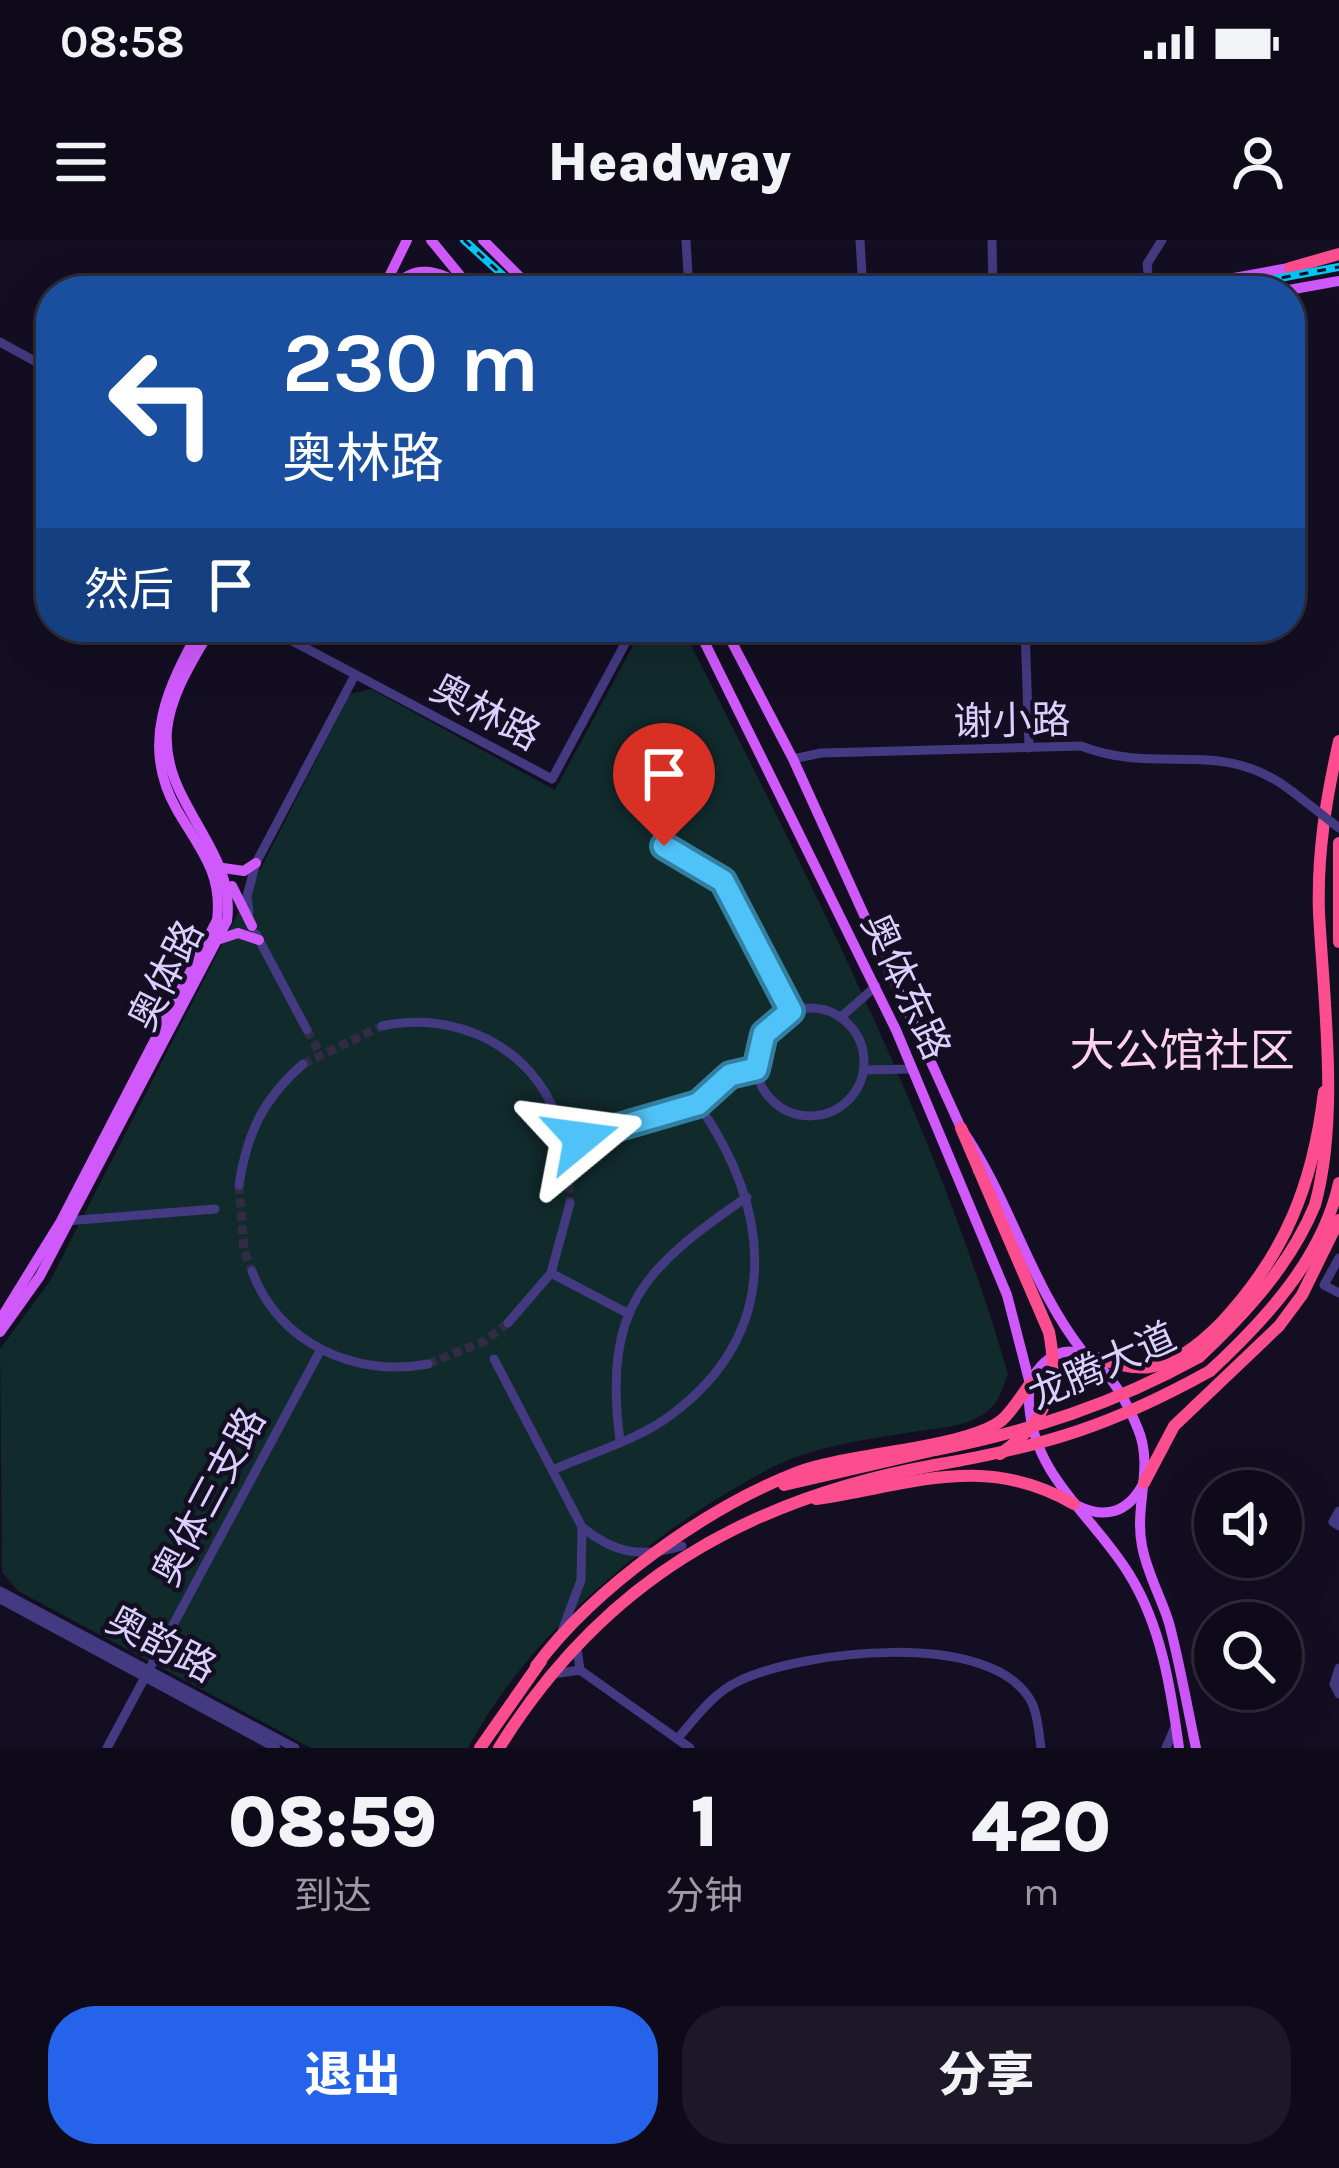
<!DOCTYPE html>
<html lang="zh">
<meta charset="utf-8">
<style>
:root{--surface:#0e0a1a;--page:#1c1827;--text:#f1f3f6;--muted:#9b9aa2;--line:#2e2b39;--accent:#2563eb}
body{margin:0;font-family:Karla,"Noto Sans SC",sans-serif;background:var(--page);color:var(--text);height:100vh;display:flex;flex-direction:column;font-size:45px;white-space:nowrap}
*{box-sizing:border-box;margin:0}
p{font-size:39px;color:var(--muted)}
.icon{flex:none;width:66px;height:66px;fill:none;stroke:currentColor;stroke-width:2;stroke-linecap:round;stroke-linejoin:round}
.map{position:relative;height:1508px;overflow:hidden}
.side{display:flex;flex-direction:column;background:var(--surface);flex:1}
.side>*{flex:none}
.banner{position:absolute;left:36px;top:36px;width:1269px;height:366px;border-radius:48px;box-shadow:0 12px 48px #0002,0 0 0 3px var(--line);background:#1a4fa0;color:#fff;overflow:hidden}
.buttons{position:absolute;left:1194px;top:1230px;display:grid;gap:24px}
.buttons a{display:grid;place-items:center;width:108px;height:108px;border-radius:50%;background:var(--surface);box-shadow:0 12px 48px #0002,0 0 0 3px var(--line);font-size:60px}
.pin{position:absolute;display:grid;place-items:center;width:102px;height:102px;color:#fff;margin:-123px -51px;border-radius:50% 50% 50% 0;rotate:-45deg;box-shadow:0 0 12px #0007}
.pin .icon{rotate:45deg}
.me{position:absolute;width:132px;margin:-66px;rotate:74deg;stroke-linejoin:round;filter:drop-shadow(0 0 9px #0008)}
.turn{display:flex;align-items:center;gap:42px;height:252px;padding:0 48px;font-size:54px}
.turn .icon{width:156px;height:156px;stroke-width:2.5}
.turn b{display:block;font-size:84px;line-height:102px}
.then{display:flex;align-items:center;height:114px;padding:0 48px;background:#0003;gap:24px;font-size:45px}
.eta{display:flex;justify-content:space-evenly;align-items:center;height:204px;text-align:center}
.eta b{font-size:72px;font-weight:800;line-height:84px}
.cta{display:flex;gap:24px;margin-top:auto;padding:24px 48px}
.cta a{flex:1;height:138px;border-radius:48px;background:var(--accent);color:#fff;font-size:48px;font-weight:800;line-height:138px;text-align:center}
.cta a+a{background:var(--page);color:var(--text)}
.status{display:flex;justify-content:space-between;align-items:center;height:84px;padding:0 60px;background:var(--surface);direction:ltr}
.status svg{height:33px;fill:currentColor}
header{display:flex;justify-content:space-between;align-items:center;height:156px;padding:0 48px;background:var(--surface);font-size:54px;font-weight:800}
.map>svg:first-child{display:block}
.green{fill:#112a2c}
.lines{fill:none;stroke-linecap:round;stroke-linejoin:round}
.minor-tunnel{stroke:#312b43;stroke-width:9;stroke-dasharray:9 4.5;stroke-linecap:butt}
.minor{stroke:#433a81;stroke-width:9}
.major{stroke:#d059fc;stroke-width:10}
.highway{stroke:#fc4d8f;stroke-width:12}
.rail-casing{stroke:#04c6f6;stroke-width:8}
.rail{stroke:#130e22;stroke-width:3;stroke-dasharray:9;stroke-linecap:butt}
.minor-bridge{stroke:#433a81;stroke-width:9}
.highway-bridge{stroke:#fc4d8f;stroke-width:12}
.route-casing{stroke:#337fa1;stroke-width:30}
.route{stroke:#4fc3f7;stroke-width:21}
.labels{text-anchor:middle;stroke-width:9;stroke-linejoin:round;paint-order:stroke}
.street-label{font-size:39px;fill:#dad0fe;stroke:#130e22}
.quarter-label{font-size:45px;fill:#fed2ea;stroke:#130e22}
</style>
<div class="status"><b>08:58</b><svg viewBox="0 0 49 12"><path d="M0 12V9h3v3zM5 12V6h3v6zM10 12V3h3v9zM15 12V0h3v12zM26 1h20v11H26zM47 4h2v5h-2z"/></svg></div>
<header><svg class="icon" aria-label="menu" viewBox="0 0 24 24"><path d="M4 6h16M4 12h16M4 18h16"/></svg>Headway<svg class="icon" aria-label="person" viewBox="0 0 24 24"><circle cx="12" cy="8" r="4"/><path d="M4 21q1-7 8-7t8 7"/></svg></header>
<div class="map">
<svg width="1339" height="1508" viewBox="0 0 1339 1508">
<rect width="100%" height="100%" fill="#130e22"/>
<!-- green -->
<path class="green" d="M 643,387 L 682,387 C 803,628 933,875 1008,1134 C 1002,1149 999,1163 985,1173 C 962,1189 933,1188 906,1193 C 863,1200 812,1207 773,1227 C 658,1286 529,1392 468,1508 L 311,1508 L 18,1351 L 2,1332 L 0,1109 L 50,1041 L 350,454 L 371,449 L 555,550 Z"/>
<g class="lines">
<!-- minor-tunnel -->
<g class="minor-tunnel">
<path d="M 307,790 L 319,812"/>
<path d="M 303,824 L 382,786"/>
<path d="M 557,878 L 566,902 L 570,963"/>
<path d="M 239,945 L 244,1010 L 252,1031"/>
<path d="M 428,1124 L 485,1101 L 508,1083"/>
</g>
<!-- minor -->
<g class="minor">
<path d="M 686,0 L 689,51"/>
<path d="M 860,0 L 863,51"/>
<path d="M 992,0 L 993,51"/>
<path d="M 1150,51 L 1147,24 L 1162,0"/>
<path d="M 0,102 L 51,130"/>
<path d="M 266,387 L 552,539 L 634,387"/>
<path d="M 1025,387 L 1029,508"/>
<path d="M 793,519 L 821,513 L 1081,506 C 1161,537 1220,495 1293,552"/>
<path d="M 664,606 L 723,641 L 791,771"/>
<path d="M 249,672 L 247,656 L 256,623 L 355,435"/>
<path d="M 256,694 L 307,790"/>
<circle cx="810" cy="822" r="54"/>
<path d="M 841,777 L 876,746"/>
<path d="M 382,786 C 454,770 532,806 557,878"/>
<path d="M 864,830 L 913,829"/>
<path d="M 581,897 L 698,864 L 730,835 L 756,829"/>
<path d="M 239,945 C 247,893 263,859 303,824"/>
<path d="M 66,981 L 215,969"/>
<path d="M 1339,1018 L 1324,1045 L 1339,1053"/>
<path d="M 252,1031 C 278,1103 355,1138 428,1124"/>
<path d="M 551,1033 L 627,1073"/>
<path d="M 508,1083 L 551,1033 L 570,963"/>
<path d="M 494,1119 L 582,1287"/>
<path d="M 620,1201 C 603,1068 642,1029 747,957"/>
<path d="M 553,1230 C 591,1213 638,1200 671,1175 C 784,1091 772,969 698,864"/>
<path d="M 1339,1271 L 1333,1282 L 1339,1286"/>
<path d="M 0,1351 L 295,1508"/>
<path d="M 0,1359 L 276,1508"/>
<path d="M 562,1391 L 581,1340 L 582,1287 C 615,1314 642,1318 682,1306"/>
<path d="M 1339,1428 L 1334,1444 L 1339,1454"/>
<path d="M 580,1430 L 690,1508"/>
<path d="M 553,1434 L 580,1430 L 577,1408"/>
<path d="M 677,1499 C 695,1479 712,1454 737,1442 C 798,1411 994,1387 1032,1463 C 1038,1476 1039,1494 1041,1508"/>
<path d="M 107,1508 L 320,1111"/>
<path d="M 1166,1508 L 1174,1489"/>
</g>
<!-- major -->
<g class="major">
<path d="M 431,0 L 467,44"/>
<path d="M 483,0 L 534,51"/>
<path d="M 382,51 L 407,0"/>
<path d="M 391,51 C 415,19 440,33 470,48"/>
<path d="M 1162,51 L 1294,27"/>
<path d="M 1283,51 L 1339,41"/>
<path d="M 697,387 L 896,790 L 1007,1055 L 1030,1144"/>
<path d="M 724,387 L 793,519 L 961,888 C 1010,959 1030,1045 1084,1113"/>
<path d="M 223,628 L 244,631 L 256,623"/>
<path d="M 232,646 L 252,686"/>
<path d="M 220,699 L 238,693 L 259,700"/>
<path d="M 0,1080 L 61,981 L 217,680 C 223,633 199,608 177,570 C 139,504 168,446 201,387"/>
<path d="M 0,1092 L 40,1036 L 227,681 C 237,608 161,564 167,490 C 171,452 194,419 212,387"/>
<path d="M 1078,1266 C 1105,1279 1127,1273 1142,1246"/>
<path d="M 1179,1508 C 1171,1449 1161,1385 1129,1334 C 1093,1275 1034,1238 1029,1164 C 1028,1149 1032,1134 1044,1123 C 1087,1084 1124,1155 1138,1189 C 1154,1227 1134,1266 1142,1306 C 1147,1333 1161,1357 1169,1383 C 1180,1424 1187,1466 1196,1508"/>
</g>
<!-- highway -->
<g class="highway">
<path d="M 1290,28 L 1339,14"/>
<path d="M 1339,603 L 1339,702"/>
<path d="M 961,888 L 979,930"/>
<path d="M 1086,1115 C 1107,1121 1129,1130 1150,1127 C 1176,1124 1202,1102 1220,1084 C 1285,1015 1313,945 1324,852"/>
<path d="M 1199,1117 C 1246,1073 1290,1025 1315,965 C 1339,877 1324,765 1319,673 C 1317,614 1326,559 1339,501"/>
<path d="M 1210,1131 C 1265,1080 1322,1019 1339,943"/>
<path d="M 1144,1243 L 1174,1186 L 1279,1086 L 1302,1055 L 1339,980"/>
<path d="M 784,1245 L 935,1210"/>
<path d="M 816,1259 C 912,1245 984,1212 1074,1264"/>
<path d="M 536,1426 C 595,1347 707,1267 798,1232 C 848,1213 968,1208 1002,1180 C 1013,1170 1021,1156 1030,1144"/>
<path d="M 480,1508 L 541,1421"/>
<path d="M 499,1508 C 602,1342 746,1259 935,1225"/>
</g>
<!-- rail casing -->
<g class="rail-casing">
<g id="rail">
<path d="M 464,0 L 520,51"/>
<path d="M 1211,51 L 1339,27"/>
</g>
</g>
<!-- rail -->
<use href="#rail" class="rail"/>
<!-- minor-bridge -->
<path class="minor-bridge" d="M 1293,552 L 1339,588"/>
<!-- highway-bridge -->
<g class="highway-bridge">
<path d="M 979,930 L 1049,1092 C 1060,1146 1046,1183 1000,1214"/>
<path d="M 935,1210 C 1031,1191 1114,1164 1199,1117"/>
<path d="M 935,1225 C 1045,1206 1111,1186 1210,1131"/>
</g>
</g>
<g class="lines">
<!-- route casing -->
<g class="route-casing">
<path id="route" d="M 581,898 L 698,864 L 730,835 L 756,829 L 764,794 L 791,771 L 723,641 L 664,606"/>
</g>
<!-- route -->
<use href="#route" class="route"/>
</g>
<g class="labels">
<!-- street labels -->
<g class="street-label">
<text transform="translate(486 471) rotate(28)" y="14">奥林路</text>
<text transform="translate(1012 480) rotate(-1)" y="14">谢小路</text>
<text transform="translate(165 735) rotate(-63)" y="14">奥体路</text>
<text transform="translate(907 746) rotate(65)" y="14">奥体东路</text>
<text transform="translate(1102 1125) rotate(-24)" y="14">龙腾大道</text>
<text transform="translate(208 1256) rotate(-62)" y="14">奥体三支路</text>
<text transform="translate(162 1403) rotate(28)" y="14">奥韵路</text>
</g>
<!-- quarter labels -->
<g class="quarter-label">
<text x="1182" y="826">大公馆社区</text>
</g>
</g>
</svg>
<div class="buttons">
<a><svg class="icon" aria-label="sound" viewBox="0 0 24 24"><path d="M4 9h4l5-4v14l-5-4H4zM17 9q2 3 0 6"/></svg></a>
<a><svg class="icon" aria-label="search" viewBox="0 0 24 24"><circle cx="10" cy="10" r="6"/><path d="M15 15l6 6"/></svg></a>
</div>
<div class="pin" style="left:664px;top:606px;background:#d93025"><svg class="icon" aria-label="arrive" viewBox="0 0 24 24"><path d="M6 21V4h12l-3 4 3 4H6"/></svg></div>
<svg class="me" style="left:581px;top:898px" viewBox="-20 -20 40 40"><path d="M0-17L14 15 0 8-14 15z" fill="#4fc3f7" stroke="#fff" stroke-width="4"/></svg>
<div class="banner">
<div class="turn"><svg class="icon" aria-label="left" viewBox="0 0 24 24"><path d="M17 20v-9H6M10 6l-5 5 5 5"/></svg><div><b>230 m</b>奥林路</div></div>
<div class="then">然后<svg class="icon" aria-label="arrive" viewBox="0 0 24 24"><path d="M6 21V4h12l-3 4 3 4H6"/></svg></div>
</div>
</div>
<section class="side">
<div class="eta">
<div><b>08:59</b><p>到达</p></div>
<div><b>1</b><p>分钟</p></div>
<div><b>420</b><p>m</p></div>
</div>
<div class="cta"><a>退出</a><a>分享</a></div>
</section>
